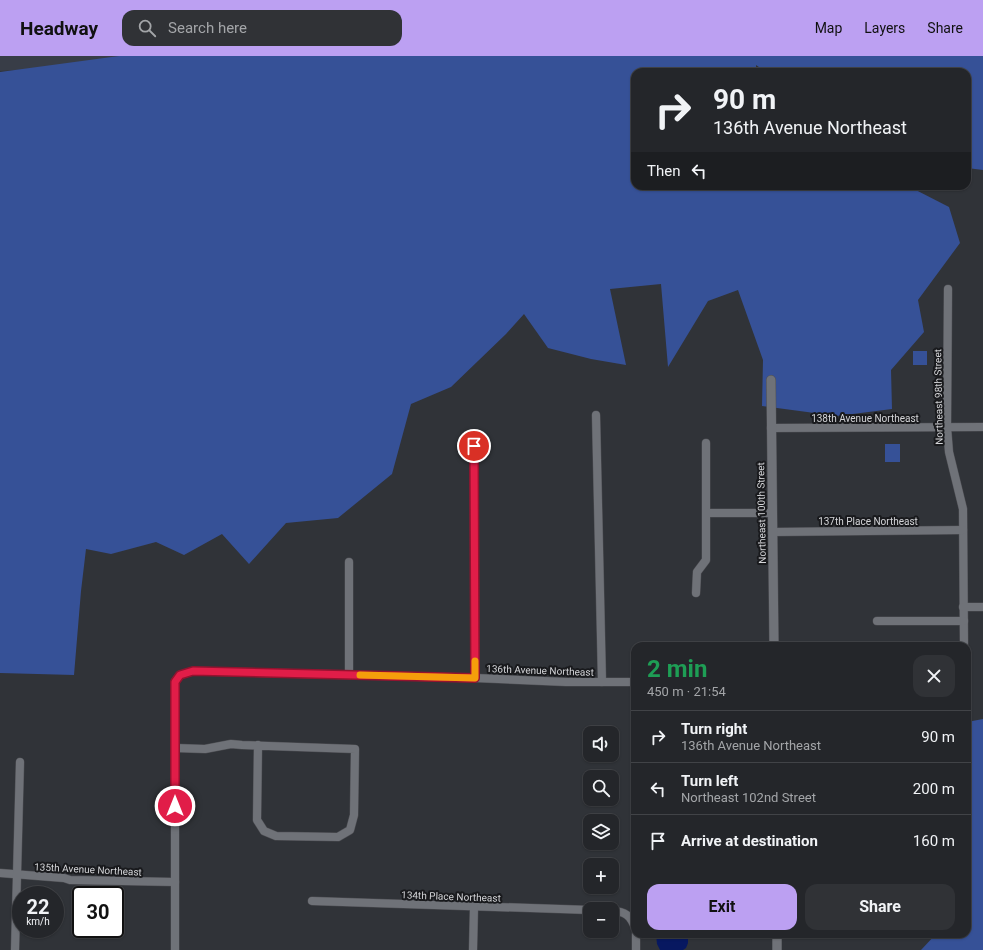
<!DOCTYPE html>
<meta charset="utf-8">
<style>
:root{--surface:#24262a;--page:#303236;--text:#f1f3f6;--muted:#a3a5a8;--line:#414347;--accent:#bca0f2}
body{margin:0;font-family:Roboto,sans-serif;background:var(--page);color:var(--text);height:100vh;display:flex;flex-direction:column;font-size:15px;white-space:nowrap}
*{box-sizing:border-box;margin:0}
p{font-size:13px;color:var(--muted)}
.icon{flex:none;width:22px;height:22px;fill:none;stroke:currentColor;stroke-width:2;stroke-linecap:round;stroke-linejoin:round}
.map{position:relative;flex:1;overflow:hidden}
.sheet{position:absolute;left:631px;top:586px;width:340px;height:296px;display:flex;flex-direction:column;background:var(--surface);border-radius:12px;box-shadow:0 1px 3px #0004,0 0 0 1px var(--line)}
.sheet>*{flex:none}
.top-card{position:absolute;left:631px;top:12px;width:340px;height:122px;border-radius:12px;box-shadow:0 1px 3px #0004,0 0 0 1px var(--line);background:#24262a;color:var(--text);overflow:hidden}
.controls{position:absolute;left:583px;top:670px;display:grid;gap:8px}
.controls a{display:grid;place-items:center;width:36px;height:36px;border-radius:8px;background:var(--surface);box-shadow:0 1px 3px #0004,0 0 0 1px var(--line);font-size:20px}
.speed{position:absolute;left:12px;top:830px;display:flex;gap:8px;font-size:20px;font-weight:700;text-align:center}
.speed>*{display:grid;place-content:center;width:52px;height:52px;border-radius:50%;background:var(--surface);box-shadow:0 1px 3px #0004,0 0 0 1px var(--line);line-height:1}
.speed small{font-size:10px;font-weight:400}
.speed .limit{border:2px solid #111;border-radius:6px;background:#fff;color:#111}
.pin{position:absolute;display:grid;place-items:center;width:34px;height:34px;color:#fff;margin:-17px;border:2px solid #fff;border-radius:50%;box-shadow:0 1px 4px #0007}
.me{position:absolute;width:44px;margin:-22px;rotate:0deg;stroke-linejoin:round;filter:drop-shadow(0 0 3px #0008)}
.turn{display:flex;align-items:center;gap:14px;height:84px;padding:0 16px;font-size:18px}
.turn .icon{width:52px;height:52px;stroke-width:2.5}
.turn b{display:block;font-size:28px;line-height:34px}
.then{display:flex;align-items:center;height:38px;padding:0 16px;background:#0003;gap:8px;font-size:15px}
.round{display:grid;place-items:center;flex:none;width:42px;height:42px;border-radius:12px;background:var(--page)}
.head{display:flex;align-items:center;justify-content:space-between;height:68px;padding:0 16px}
h1{font-size:24px;font-weight:700;line-height:30px;color:#1e9e55}
.primary-button{display:flex;gap:8px;margin-top:auto;padding:8px 16px}
.primary-button a{flex:1;height:46px;border-radius:12px;background:var(--accent);color:#111;font-size:16px;font-weight:700;line-height:46px;text-align:center}
.primary-button a+a{background:var(--page);color:var(--text)}
ul{padding:0;list-style:none}
li{display:flex;align-items:center;gap:12px;height:52px;padding:0 16px;border-top:1px solid var(--line)}
li div{flex:1}
li b{display:block;font-size:15px}
li em{font-style:normal}
header{display:flex;align-items:center;gap:24px;box-sizing:border-box;height:56px;padding:0 20px;background:var(--accent);color:#111}
header strong{font-size:19px}
nav{display:flex;gap:22px;margin-inline-start:auto;font-size:14px}
.search{width:280px;height:36px;background:var(--page);display:flex;align-items:center;gap:10px;box-sizing:border-box;padding:0 14px;border-radius:12px;color:var(--muted);font-size:15px}
.map>svg:first-child{display:block}
.built{fill:#383d47}
.green{fill:#365197}
.water{fill:#071860}
.lines{fill:none;stroke-linecap:round;stroke-linejoin:round}
.minor-casing{stroke:#4d4e53;stroke-width:9}
.tertiary-casing{stroke:#4d4e53;stroke-width:10}
.minor{stroke:#6f7278;stroke-width:8}
.tertiary{stroke:#6f7278;stroke-width:9}
.route-casing{stroke:#92132f;stroke-width:10}
.route{stroke:#e11d48;stroke-width:7}
.slow{stroke:#f59e0b;stroke-width:7}
.labels{text-anchor:middle;stroke-width:4;stroke-linejoin:round;paint-order:stroke}
.street-label{font-size:10px;fill:#d4d5d8;stroke:#191a1d}
</style>
<header>
<strong>Headway</strong>
<div class="search"><svg class="icon" aria-label="search" viewBox="0 0 24 24"><circle cx="10" cy="10" r="6"/><path d="M15 15l6 6"/></svg>Search here</div>
<nav><a>Map</a><a>Layers</a><a>Share</a></nav>
</header>
<div class="map">
<svg width="983" height="894" viewBox="0 0 983 894">
<rect width="100%" height="100%" fill="#303338"/>
<!-- built -->
<path class="built" d="M 0,0 L 187,0 L 187,4 L 0,15 Z"/>
<!-- green -->
<g class="green">
<path d="M 119,0 L 983,0 L 983,114 L 967,112 L 967,16 L 766,16 L 756,9 L 756,16 L 635,16 L 635,130 L 908,130 L 949,151 L 960,187 L 918,244 L 924,276 L 891,314 L 892,353 L 837,360 L 762,350 L 763,304 L 738,234 L 708,245 L 668,311 L 661,228 L 610,233 L 626,309 L 591,303 L 548,292 L 524,258 L 506,278 L 451,331 L 411,348 L 392,418 L 338,462 L 286,467 L 249,508 L 222,478 L 184,499 L 156,486 L 111,498 L 86,493 L 81,535 L 74,619 L 0,617 L 0,16 Z"/>
<rect x="913" y="295" width="14" height="14"/>
<rect x="885" y="388" width="15" height="18"/>
<path d="M 983,663 L 983,894 L 921,894 L 936,878 L 967,878 L 967,666 Z"/>
</g>
<!-- water -->
<path class="water" d="M 656,878 L 688,878 L 688,887 L 686,892 L 683,894 L 660,894 L 657,888 Z"/>
<g class="lines">
<!-- minor casing -->
<g class="minor-casing">
<g id="minor">
<path d="M 948,233 L 947,371 L 949,396 L 963,453 L 964,590"/>
<path d="M 596,359 L 602,626"/>
<path d="M 771,372 L 983,371"/>
<path d="M 474,391 L 475,622"/>
<path d="M 707,457 L 772,457"/>
<path d="M 773,476 L 963,474"/>
<path d="M 349,506 L 349,619"/>
<path d="M 696,537 L 697,516 L 706,504 L 706,387"/>
<path d="M 963,551 L 983,551"/>
<path d="M 877,565 L 964,565"/>
<path d="M 175,692 L 205,693 L 231,688 L 242,689 L 355,693 L 354,759 L 350,774 L 338,781 L 276,780 L 264,775 L 257,764 L 258,689"/>
<path d="M 0,817 L 64,822 L 70,824 L 175,826"/>
<path d="M 312,845 L 590,854"/>
<path d="M 612,855 C 625,855 631,860 635,872"/>
<path d="M 636,878 L 636,894"/>
<path d="M 15,894 L 20,706"/>
<path d="M 175,894 L 175,626 L 180,619 L 193,615 L 475,622 L 566,626 L 635,626"/>
<path d="M 473,894 L 474,851"/>
</g>
</g>
<!-- tertiary casing -->
<g class="tertiary-casing">
<g id="tertiary">
<path d="M 771,324 L 774,590"/>
<path d="M 777,878 L 777,894"/>
</g>
</g>
<!-- minor -->
<use href="#minor" class="minor"/>
<!-- tertiary -->
<use href="#tertiary" class="tertiary"/>
</g>
<g class="lines">
<!-- route casing -->
<g class="route-casing">
<path id="route" d="M 175,750 L 175,626 L 180,619 L 193,615 L 475,622 L 474,390"/>
</g>
<!-- route -->
<use href="#route" class="route"/>
<!-- slow -->
<path class="slow" d="M 360,619 L 475,622 L 475,605"/>
</g>
<g class="labels">
<!-- street labels -->
<g class="street-label">
<text transform="translate(938 341) rotate(-91)" y="4">Northeast 98th Street</text>
<text x="865" y="366">138th Avenue Northeast</text>
<text transform="translate(761 457) rotate(-91)" y="4">Northeast 100th Street</text>
<text x="868" y="469">137th Place Northeast</text>
<text transform="translate(540 614) rotate(2)" y="4">136th Avenue Northeast</text>
<text transform="translate(88 813) rotate(3)" y="4">135th Avenue Northeast</text>
<text transform="translate(451 840) rotate(2)" y="4">134th Place Northeast</text>
</g>
</g>
</svg>
<div class="controls">
<a><svg class="icon" aria-label="sound" viewBox="0 0 24 24"><path d="M4 9h4l5-4v14l-5-4H4zM17 9q2 3 0 6"/></svg></a>
<a><svg class="icon" aria-label="search" viewBox="0 0 24 24"><circle cx="10" cy="10" r="6"/><path d="M15 15l6 6"/></svg></a>
<a><svg class="icon" aria-label="layers" viewBox="0 0 24 24"><path d="M12 4l9 5-9 5-9-5zM3 14l9 5 9-5"/></svg></a>
<a>+</a>
<a>−</a>
</div>
<div class="speed"><div>22<small>km/h</small></div><div class="limit">30</div></div>
<div class="pin" style="left:474px;top:390px;background:#d93025"><svg class="icon" aria-label="arrive" viewBox="0 0 24 24"><path d="M6 21V4h12l-3 4 3 4H6"/></svg></div>
<svg class="me" style="left:175px;top:750px" viewBox="-20 -20 40 40"><circle r="17" fill="#e11d48" stroke="#fff" stroke-width="3"/><path d="M0-11L8 9 0 5-8 9z" fill="#fff"/></svg>
<div class="top-card">
<div class="turn"><svg class="icon" aria-label="right" viewBox="0 0 24 24"><path d="M7 20v-9h11M14 6l5 5-5 5"/></svg><div><b>90 m</b>136th Avenue Northeast</div></div>
<div class="then">Then<svg class="icon" aria-label="left" viewBox="0 0 24 24"><path d="M17 20v-9H6M10 6l-5 5 5 5"/></svg></div>
</div>
<section class="sheet">
<div class="head"><div><h1>2 min</h1><p>450 m · 21:54</p></div><a class="round"><svg class="icon" aria-label="close" viewBox="0 0 24 24"><path d="M6 6l12 12M18 6L6 18"/></svg></a></div>
<ul>
<li><svg class="icon" aria-label="right" viewBox="0 0 24 24"><path d="M7 20v-9h11M14 6l5 5-5 5"/></svg><div><b>Turn right</b><p>136th Avenue Northeast</p></div><em>90 m</em></li>
<li><svg class="icon" aria-label="left" viewBox="0 0 24 24"><path d="M17 20v-9H6M10 6l-5 5 5 5"/></svg><div><b>Turn left</b><p>Northeast 102nd Street</p></div><em>200 m</em></li>
<li><svg class="icon" aria-label="arrive" viewBox="0 0 24 24"><path d="M6 21V4h12l-3 4 3 4H6"/></svg><div><b>Arrive at destination</b></div><em>160 m</em></li>
</ul>
<div class="primary-button"><a>Exit</a><a>Share</a></div>
</section>
</div>
